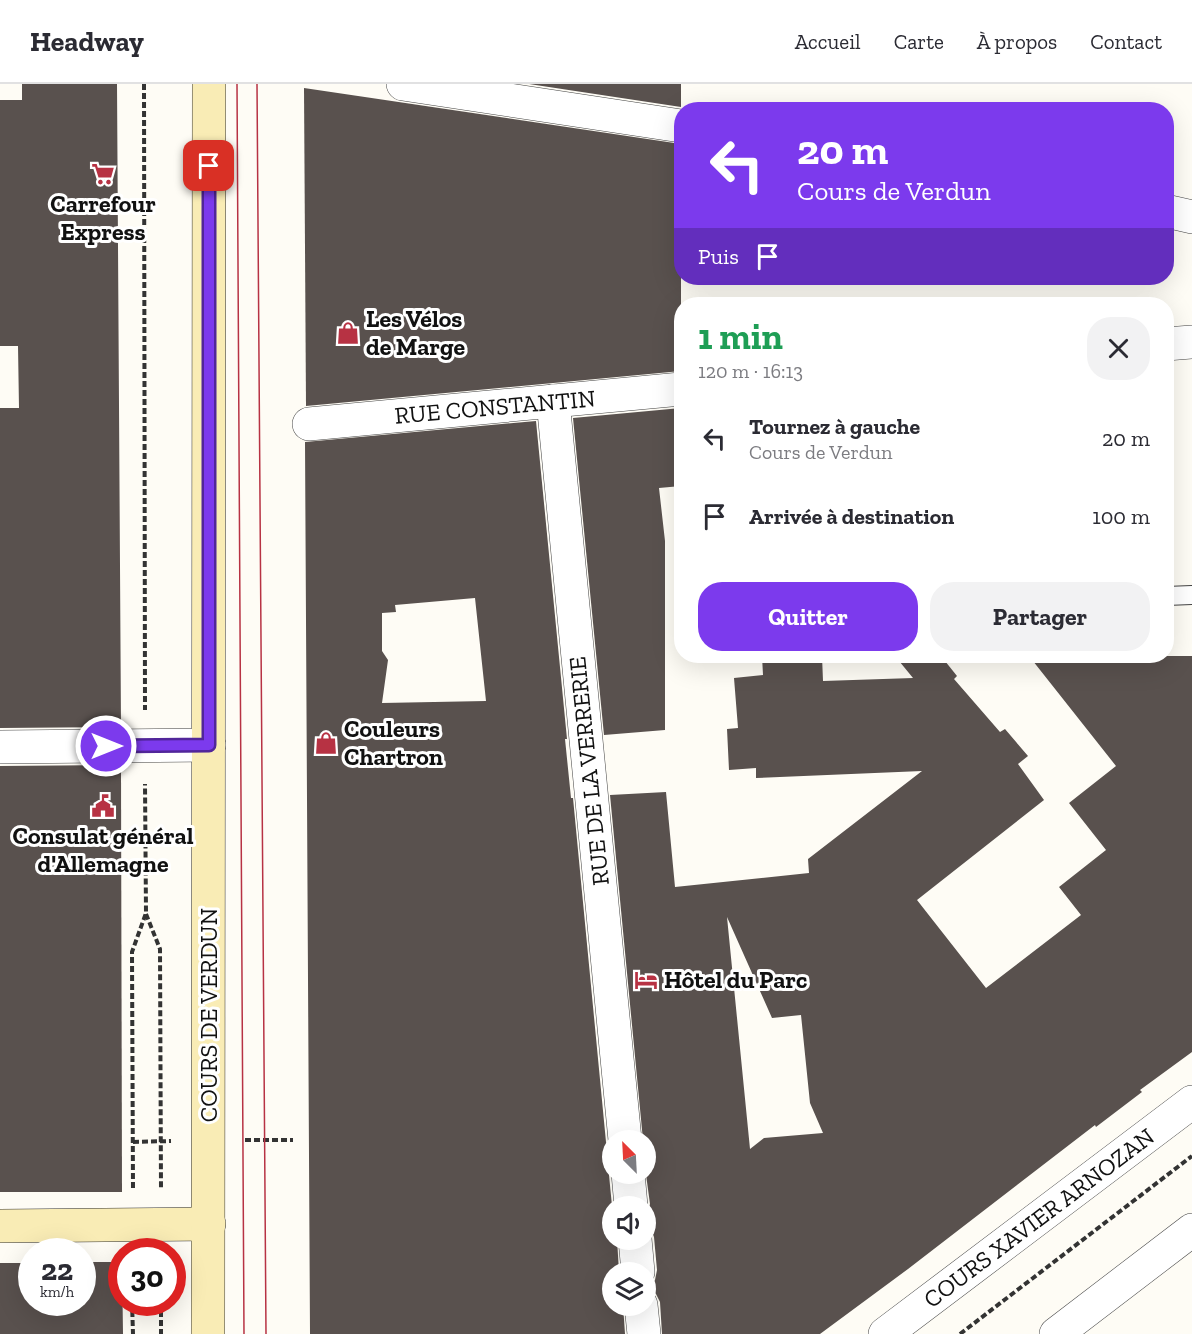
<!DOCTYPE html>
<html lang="fr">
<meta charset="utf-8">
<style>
:root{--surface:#fff;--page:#f2f2f3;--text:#2b2b33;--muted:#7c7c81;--line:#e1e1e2;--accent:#7c3aed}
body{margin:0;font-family:"Zilla Slab",serif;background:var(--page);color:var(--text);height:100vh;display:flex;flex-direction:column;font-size:22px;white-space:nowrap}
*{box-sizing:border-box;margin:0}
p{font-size:20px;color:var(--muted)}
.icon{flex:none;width:33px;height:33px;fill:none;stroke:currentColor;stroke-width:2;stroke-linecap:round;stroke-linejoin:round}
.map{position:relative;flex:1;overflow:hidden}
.drawer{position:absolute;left:674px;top:213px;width:500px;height:366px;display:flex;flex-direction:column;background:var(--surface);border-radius:24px;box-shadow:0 6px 24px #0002}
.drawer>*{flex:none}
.top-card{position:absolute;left:674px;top:18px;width:500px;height:183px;border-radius:24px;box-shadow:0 6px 24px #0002;background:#7c3aed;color:#fff;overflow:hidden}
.needle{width:39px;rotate:336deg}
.buttons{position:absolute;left:602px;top:1046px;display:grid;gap:12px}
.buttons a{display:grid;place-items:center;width:54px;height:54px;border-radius:50%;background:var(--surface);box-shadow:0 6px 24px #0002;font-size:30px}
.speed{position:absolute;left:18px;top:1154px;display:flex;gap:12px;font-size:30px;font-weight:700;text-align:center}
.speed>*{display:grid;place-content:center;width:78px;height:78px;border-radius:50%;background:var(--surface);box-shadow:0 6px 24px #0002;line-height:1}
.speed small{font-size:15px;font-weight:400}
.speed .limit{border:9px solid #d22;background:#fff;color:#111}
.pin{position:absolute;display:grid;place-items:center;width:51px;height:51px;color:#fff;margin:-26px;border-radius:12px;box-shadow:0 3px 9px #0006}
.me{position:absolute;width:66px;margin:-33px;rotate:90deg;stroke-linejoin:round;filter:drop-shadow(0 0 4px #0008)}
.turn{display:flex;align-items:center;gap:21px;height:126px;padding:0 24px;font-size:27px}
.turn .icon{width:78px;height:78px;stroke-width:2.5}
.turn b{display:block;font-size:42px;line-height:51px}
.then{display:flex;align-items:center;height:57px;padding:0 24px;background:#0003;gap:12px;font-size:22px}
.round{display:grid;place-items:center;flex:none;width:63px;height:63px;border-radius:24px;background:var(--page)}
.overview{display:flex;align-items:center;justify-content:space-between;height:102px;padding:0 24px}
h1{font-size:36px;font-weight:700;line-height:45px;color:#1e9e55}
.primary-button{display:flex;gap:12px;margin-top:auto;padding:12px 24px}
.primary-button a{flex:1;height:69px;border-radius:24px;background:var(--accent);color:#fff;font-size:24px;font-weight:700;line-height:69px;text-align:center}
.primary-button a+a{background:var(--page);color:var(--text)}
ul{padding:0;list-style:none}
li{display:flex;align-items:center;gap:18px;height:78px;padding:0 24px}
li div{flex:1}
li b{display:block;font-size:22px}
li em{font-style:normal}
header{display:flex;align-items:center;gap:36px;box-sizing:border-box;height:84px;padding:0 30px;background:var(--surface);border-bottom:2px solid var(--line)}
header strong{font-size:28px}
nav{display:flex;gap:33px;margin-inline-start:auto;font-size:21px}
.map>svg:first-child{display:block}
.building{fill:#59514e;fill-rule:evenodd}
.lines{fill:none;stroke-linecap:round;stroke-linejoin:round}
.service-casing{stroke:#444;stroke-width:20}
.minor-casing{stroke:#444;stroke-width:34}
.secondary-casing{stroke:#333;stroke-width:34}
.path{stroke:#333;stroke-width:4;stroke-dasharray:6 3;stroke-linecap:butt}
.service{stroke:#fff;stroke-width:18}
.minor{stroke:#fff;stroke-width:33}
.secondary{stroke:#f9ecb5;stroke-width:33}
.tram{stroke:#b73243;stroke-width:1.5}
.route-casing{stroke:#51269a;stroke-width:15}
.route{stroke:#7c3aed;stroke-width:10}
.labels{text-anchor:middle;stroke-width:6;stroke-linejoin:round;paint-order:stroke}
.poi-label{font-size:24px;font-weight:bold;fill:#111;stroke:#fff;text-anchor:start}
.street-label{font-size:24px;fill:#111;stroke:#fff}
</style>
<header>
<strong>Headway</strong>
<nav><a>Accueil</a><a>Carte</a><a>À propos</a><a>Contact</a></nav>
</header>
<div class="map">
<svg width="1192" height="1250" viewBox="0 0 1192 1250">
<rect width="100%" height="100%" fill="#fefcf5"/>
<!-- building -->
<g class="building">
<path d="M 22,0 L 117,0 L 121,643 L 0,644 L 0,324 L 19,324 L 18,262 L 0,262 L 0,16 L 22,16 Z"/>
<path d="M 529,0 L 681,0 L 681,23 Z"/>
<path d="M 304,4 L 681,60 L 681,287 L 306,322 Z"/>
<path d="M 681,324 L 681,402 L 659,404 L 665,457 L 665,646 L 604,651 L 573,334 Z"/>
<path d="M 536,337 L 567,655 L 565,655 L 571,714 L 573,714 L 606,1058 L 612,1069 L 609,1091 L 612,1122 L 612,1155 L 617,1155 L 619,1188 L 612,1188 L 612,1221 L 623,1221 L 625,1250 L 310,1250 L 305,358 ZM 475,514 L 486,617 L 382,619 L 388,576 L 382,567 L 382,529 L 396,528 L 395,521 Z"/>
<path d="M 762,572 L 822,572 L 823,597 L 913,594 L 895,572 L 941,572 L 957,592 L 954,595 L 1000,648 L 1005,645 L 1028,672 L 1018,680 L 1044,716 L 917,816 L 986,904 L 1081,831 L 1059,803 L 1106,766 L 1069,719 L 1116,682 L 1029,572 L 1192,572 L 1192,968 L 1140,1006 L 1142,1008 L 1096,1043 L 1095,1041 L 908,1185 L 820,1250 L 662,1250 L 660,1218 L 656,1210 L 648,1204 L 655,1196 L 657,1186 L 654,1153 L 651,1145 L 645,1140 L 650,1120 L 645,1083 L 645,1056 L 643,1056 L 610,711 L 666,708 L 675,803 L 809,789 L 808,775 L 922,687 L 756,694 L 756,684 L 729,686 L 727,645 L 738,644 L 734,594 L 763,591 ZM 727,833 L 772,934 L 801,931 L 810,1019 L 823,1049 L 764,1054 L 750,1065 Z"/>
<path d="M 116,681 L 121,685 L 122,1108 L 0,1108 L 0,682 Z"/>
<path d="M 82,1178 L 122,1178 L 123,1250 L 0,1250 L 0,1179 L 32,1179 L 32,1218 L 82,1218 Z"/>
</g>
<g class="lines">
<!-- service casing -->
<g class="service-casing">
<path id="service" d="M 1166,512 L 1192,511"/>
</g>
<!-- minor casing -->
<g class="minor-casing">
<g id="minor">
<path d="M 403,0 L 681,42"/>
<path d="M 1166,127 L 1192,133"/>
<path d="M 1166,260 L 1192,258"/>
<path d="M 553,317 L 625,1056"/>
<path d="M 309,340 L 681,305"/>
<path d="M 0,663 L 209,661"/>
<path d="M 628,1089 L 631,1122"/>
<path d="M 635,1155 L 638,1188"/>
<path d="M 641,1221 L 644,1250"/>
<path d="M 885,1250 L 1192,1018"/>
<path d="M 1056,1250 L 1192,1146"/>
</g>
</g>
<!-- secondary casing -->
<g class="secondary-casing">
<g id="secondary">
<path d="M 0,1142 L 209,1140"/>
<path d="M 208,1250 L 209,0"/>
</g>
</g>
<!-- path -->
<g class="path">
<path d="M 144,0 L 145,626"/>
<path d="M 146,830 L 160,865 L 161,1105"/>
<path d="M 245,1056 L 293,1056"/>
<path d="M 133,1058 L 171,1057"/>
<path d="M 133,1104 L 132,868 L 146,829 L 145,700"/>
<path d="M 132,1218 L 133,1250"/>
<path d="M 161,1218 L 161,1250"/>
<path d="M 960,1250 L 1192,1072"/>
</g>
<!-- service -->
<use href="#service" class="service"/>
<!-- minor -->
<use href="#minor" class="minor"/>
<!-- secondary -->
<use href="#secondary" class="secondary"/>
<!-- tram -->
<g class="tram">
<path d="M 237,0 L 244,1250"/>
<path d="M 257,0 L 266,1250"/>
</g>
</g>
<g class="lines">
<!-- route casing -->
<g class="route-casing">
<path id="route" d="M 106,662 L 209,661 L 209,82"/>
</g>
<!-- route -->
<use href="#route" class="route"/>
</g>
<!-- icons -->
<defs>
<g id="supermarket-bare" transform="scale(1.8)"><path d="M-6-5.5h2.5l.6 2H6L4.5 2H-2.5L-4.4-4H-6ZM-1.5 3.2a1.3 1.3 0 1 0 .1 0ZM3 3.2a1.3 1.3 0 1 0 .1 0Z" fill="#b73243" stroke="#fff" stroke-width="2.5" paint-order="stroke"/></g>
<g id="shop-bare" transform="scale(1.8)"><path d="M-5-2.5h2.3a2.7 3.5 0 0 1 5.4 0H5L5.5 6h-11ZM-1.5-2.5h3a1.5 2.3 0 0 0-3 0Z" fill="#b73243" stroke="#fff" stroke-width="2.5" paint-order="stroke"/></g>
<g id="civic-bare" transform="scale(1.8)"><path d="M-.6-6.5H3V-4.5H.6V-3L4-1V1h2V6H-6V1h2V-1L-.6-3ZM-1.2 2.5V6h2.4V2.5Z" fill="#b73243" stroke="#fff" stroke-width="2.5" paint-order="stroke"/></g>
<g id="hotel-bare" transform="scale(1.8)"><path d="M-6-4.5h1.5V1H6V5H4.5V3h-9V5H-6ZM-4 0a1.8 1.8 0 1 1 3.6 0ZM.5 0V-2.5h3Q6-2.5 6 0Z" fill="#b73243" stroke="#fff" stroke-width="2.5" paint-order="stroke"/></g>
</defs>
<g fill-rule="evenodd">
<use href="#supermarket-bare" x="103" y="90"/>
<use href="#shop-bare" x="348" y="249"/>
<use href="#shop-bare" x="326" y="659"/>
<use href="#civic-bare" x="103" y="722"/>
<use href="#hotel-bare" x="646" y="896"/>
</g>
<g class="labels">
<!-- poi labels -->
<g class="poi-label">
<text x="103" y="128" text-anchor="middle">Carrefour<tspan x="103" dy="28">Express</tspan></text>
<text x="366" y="243">Les Vélos<tspan x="366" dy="28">de Marge</tspan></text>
<text x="344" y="653">Couleurs<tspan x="344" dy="28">Chartron</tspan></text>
<text x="103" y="760" text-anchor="middle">Consulat général<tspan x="103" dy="28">d'Allemagne</tspan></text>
<text x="664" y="904">Hôtel du Parc</text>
</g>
<!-- street labels -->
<g class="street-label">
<text transform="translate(495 323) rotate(-5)" y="8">RUE CONSTANTIN</text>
<text transform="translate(589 687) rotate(-96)" y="8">RUE DE LA VERRERIE</text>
<text transform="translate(209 931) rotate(-90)" y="8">COURS DE VERDUN</text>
<text transform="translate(1039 1134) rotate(-37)" y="8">COURS XAVIER ARNOZAN</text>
</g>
</g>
</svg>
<div class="buttons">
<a><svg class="needle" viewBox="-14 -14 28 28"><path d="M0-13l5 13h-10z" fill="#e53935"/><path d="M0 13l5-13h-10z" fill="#7c7c81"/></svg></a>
<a><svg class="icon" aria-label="sound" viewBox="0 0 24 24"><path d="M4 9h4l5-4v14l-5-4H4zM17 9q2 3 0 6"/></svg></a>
<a><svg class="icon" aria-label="layers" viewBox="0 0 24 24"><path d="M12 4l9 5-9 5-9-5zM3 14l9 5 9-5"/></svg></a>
</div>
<div class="speed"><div>22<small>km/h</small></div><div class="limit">30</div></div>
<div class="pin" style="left:209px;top:82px;background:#d93025"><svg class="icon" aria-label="arrive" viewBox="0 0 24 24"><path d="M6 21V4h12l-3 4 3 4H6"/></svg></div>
<svg class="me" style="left:106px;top:662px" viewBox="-20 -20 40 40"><circle r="17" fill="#7c3aed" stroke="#fff" stroke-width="3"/><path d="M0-11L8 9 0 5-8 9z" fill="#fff"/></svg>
<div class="top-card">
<div class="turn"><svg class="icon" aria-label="left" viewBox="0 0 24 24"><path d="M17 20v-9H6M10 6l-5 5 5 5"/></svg><div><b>20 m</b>Cours de Verdun</div></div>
<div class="then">Puis<svg class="icon" aria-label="arrive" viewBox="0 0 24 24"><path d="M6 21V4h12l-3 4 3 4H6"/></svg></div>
</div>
<section class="drawer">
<div class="overview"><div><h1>1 min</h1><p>120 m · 16:13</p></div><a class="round"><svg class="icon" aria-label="close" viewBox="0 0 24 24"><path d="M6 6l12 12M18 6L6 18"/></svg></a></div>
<ul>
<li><svg class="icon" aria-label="left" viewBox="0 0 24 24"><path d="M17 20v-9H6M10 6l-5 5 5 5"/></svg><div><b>Tournez à gauche</b><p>Cours de Verdun</p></div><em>20 m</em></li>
<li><svg class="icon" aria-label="arrive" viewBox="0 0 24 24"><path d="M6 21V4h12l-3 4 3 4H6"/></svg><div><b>Arrivée à destination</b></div><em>100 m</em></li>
</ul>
<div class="primary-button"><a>Quitter</a><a>Partager</a></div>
</section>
</div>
